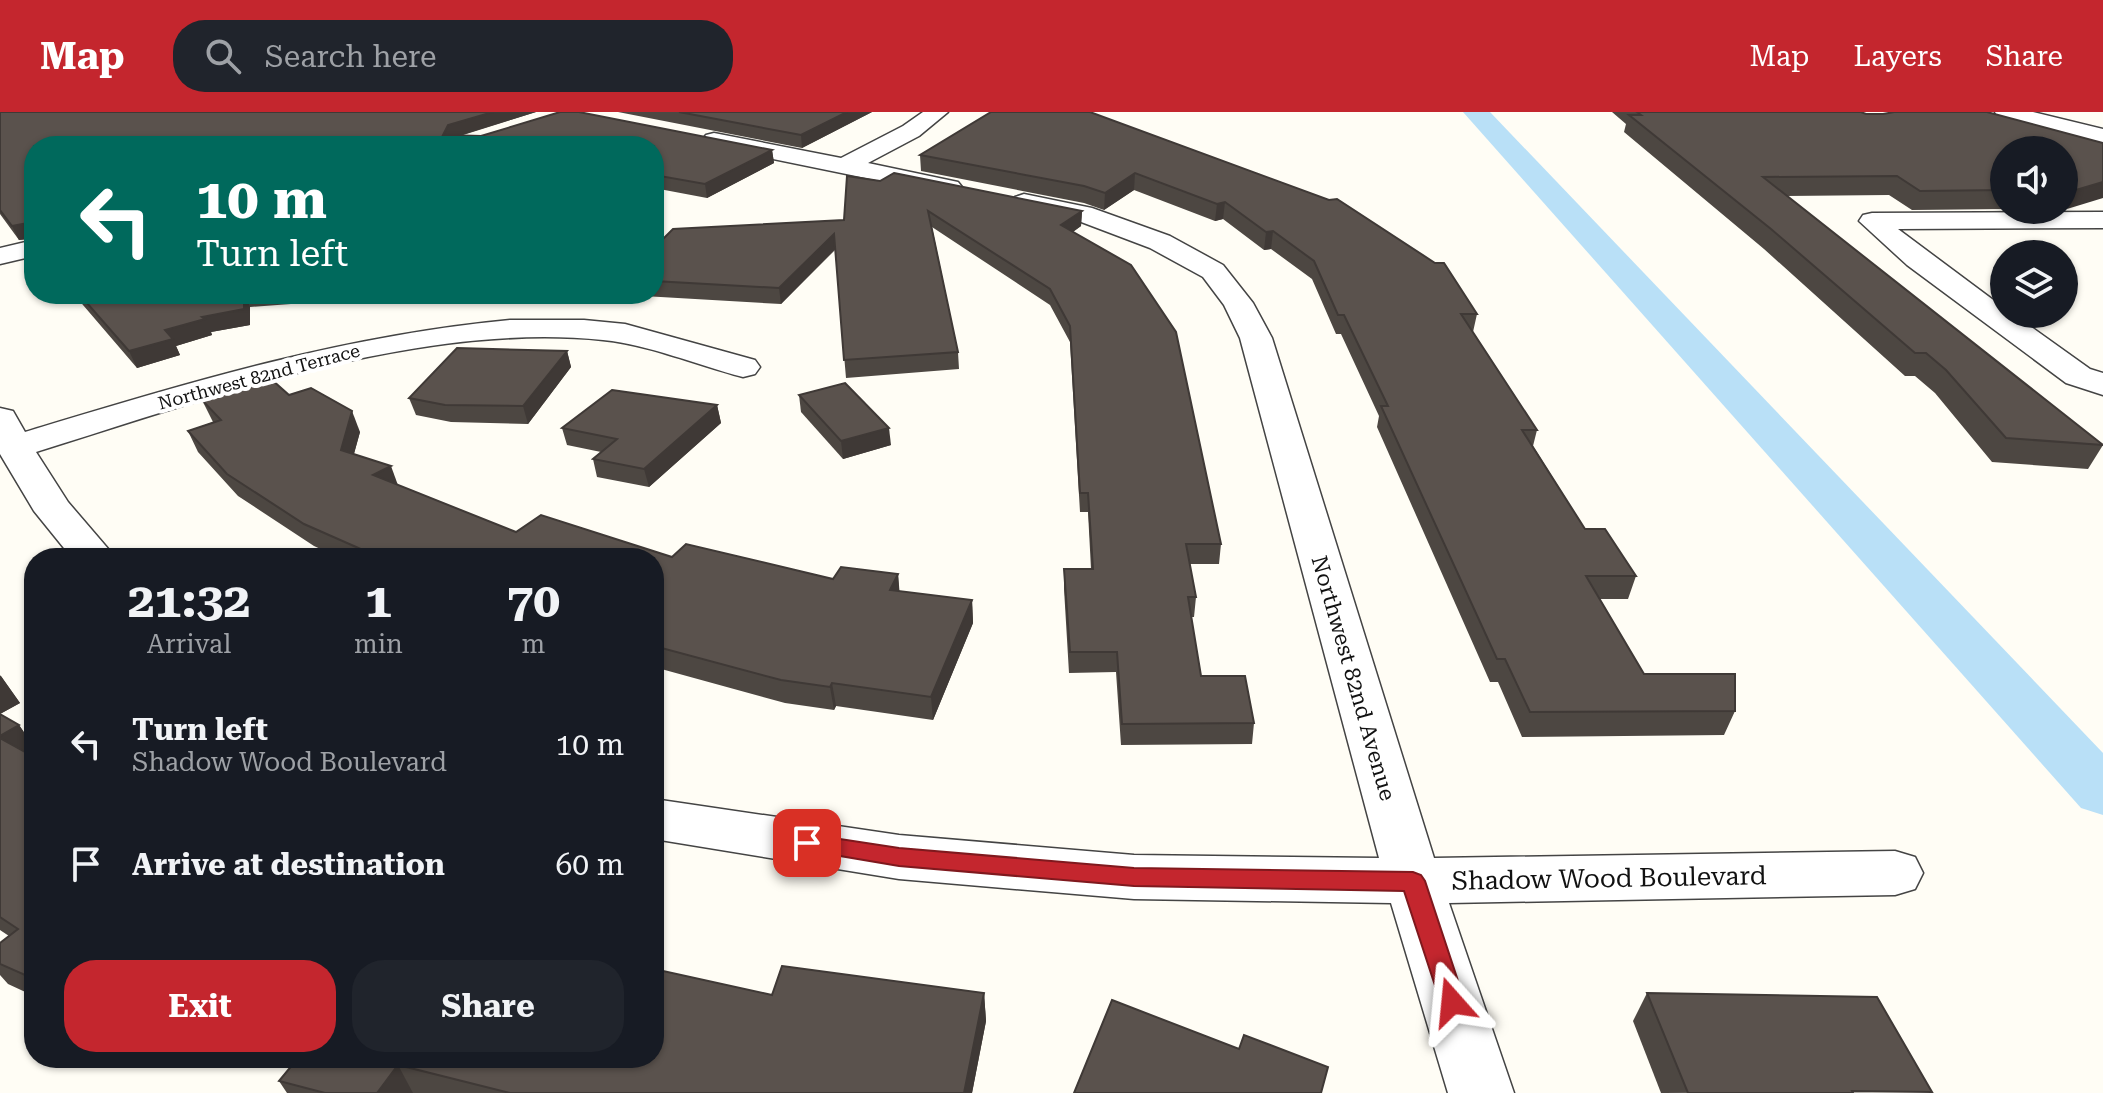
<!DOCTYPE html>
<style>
:root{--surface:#171b24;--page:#20242c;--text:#f1f3f6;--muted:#9ea1a6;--accent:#c4262e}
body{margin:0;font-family:"Roboto Serif",serif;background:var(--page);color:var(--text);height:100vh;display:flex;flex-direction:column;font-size:30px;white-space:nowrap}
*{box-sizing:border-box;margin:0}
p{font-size:26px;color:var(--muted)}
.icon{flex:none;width:44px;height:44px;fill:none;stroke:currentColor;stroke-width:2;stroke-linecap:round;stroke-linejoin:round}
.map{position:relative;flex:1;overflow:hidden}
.details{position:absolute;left:24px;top:436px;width:640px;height:520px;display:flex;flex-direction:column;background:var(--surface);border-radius:32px;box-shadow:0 2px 6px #0004}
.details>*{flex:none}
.banner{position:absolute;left:24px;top:24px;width:640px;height:168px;border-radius:32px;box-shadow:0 2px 6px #0004;background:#00695c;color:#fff;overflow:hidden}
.tools{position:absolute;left:1990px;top:24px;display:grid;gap:16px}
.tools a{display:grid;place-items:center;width:88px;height:88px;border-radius:50%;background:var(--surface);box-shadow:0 2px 6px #0004;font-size:40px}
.pin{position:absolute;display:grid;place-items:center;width:68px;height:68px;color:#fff;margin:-34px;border-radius:16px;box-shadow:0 4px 12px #0006}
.me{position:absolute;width:88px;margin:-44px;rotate:342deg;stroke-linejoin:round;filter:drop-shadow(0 0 6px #0008)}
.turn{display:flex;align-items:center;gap:28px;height:168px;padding:0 40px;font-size:36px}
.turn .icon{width:104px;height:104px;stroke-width:2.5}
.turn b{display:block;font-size:56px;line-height:68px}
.eta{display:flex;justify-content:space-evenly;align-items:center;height:136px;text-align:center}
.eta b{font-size:48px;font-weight:700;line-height:56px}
.cta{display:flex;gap:16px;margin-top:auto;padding:16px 40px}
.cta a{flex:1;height:92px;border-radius:32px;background:var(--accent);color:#fff;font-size:32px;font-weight:700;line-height:92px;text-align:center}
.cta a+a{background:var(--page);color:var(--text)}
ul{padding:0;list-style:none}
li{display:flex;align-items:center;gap:24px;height:120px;padding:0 40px}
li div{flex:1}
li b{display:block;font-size:30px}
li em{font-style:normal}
header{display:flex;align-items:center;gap:48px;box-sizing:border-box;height:112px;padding:0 40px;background:var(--accent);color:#fff}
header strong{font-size:38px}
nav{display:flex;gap:44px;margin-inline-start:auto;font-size:28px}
.search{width:560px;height:72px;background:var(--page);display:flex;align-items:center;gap:20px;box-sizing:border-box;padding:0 28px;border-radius:32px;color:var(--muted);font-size:30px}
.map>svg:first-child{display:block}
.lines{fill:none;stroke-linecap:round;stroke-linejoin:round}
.canal{fill:#b9e0f7;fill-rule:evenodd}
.minor-casing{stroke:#444;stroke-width:3}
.minor{fill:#fff;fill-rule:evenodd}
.wall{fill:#4d4742}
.shaded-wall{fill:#3f3936}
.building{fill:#5a524d;stroke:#3f3936;stroke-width:2}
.route{fill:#c4262e;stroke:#7f191e;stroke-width:2}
.labels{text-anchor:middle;stroke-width:8;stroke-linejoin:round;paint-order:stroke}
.far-street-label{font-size:18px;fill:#111;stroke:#fff}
.street-label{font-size:22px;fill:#111;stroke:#fff}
.near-street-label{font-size:26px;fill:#111;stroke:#fff}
</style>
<header>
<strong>Map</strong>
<div class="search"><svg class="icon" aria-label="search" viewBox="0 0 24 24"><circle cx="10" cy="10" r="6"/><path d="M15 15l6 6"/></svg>Search here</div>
<nav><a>Map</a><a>Layers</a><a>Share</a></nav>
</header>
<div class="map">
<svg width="2103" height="981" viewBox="0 0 2103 981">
<rect width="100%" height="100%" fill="#fffdf5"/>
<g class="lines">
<!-- canal -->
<path class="canal" d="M 1463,0 L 1490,0 L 2103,641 L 2103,703 L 2081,696 Z"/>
<!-- minor casing -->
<g class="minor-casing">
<g id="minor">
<path d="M 923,0 L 948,0 L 919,24 L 868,51 L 958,70 L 962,75 L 958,80 L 949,83 L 714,35 L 706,33 L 702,28 L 706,23 L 714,21 L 841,46 L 903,14 Z"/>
<path d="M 1995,0 L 2033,0 L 2103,17 L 2103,31 L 1998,5 Z"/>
<path d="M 1024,82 L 1092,96 L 1170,124 L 1223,153 L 1253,191 L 1272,226 L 1434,746 L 1895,739 L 1915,745 L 1923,761 L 1915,777 L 1895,783 L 1449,791 L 1514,981 L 1448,981 L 1391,791 L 1134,787 L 899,767 L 654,727 L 654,687 L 899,723 L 1134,743 L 1379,746 L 1240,226 L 1224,193 L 1203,165 L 1150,136 L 1076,108 L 1015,95 L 1011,90 L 1015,85 Z"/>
<path d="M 2103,100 L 2103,116 L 1898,117 L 2004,196 L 2004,202 L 2013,202 L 2090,257 L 2103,261 L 2103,283 L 2066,271 L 1907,153 L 1859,109 L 1863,103 L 1872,101 Z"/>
<path d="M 34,128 L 34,144 L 0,152 L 0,136 Z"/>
<path d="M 510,208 L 584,208 L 625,212 L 755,248 L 760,255 L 755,262 L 743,265 C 696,253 651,233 603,228 C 420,209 209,286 36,340 L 68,390 L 116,446 L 72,446 L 34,399 L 0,342 L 0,296 L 13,299 L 25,320 C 188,271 340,224 510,208 Z"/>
</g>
</g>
<!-- minor -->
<use href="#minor" class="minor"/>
</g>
<!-- wall -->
<g class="wall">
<path d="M 0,0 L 536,0 L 460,24 L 772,38 L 774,51 L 707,86 L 654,76 L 654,34 L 34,34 L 34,148 L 26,132 L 29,129 L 29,127 L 19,128 L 0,102 Z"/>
<path d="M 618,0 L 872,0 L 802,36 Z"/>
<path d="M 1090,0 L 1477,202 L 1473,220 L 1537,318 L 1533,334 L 1585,417 L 1636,464 L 1628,487 L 1600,487 L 1644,562 L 1735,599 L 1724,623 L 1522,625 L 1498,570 L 1490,570 L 1377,315 L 1379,304 L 1341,222 L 1336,222 L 1312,167 L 1271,137 L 1264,138 L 1223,107 L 1215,109 L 1134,78 L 1104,98 L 1084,91 L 921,59 L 920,43 Z"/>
<path d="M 1612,0 L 1861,0 L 1866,2 L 2103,31 L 2067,97 L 2064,97 L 2064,38 L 2004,38 L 2004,97 L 1912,98 L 1889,83 L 1786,84 L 2103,333 L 2088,357 L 1992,350 L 1935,281 L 1915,264 L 1905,264 L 1764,137 L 1624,20 L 1626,12 Z"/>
<path d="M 880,69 L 1082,99 L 1081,114 L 1073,120 L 1221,432 L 1219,452 L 1190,452 L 1196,485 L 1194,505 L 1191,505 L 1201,564 L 1254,611 L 1252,632 L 1121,633 L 1116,560 L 1069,561 L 1064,477 L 1064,457 L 1091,457 L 1088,400 L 1080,400 L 1070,230 L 1050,193 L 932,115 L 958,240 L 959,257 L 846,266 L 835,138 L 781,192 L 626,183 L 626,182 L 654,182 L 654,136 L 844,108 Z"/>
<path d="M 61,182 L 290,182 L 291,192 L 250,195 L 250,213 L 211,220 L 212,223 L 176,234 L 180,243 L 137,256 L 77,186 L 68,188 Z"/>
<path d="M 567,239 L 571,255 L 528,312 L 451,310 L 416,303 L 409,286 Z"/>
<path d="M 289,283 L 360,320 L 354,342 L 398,373 L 516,420 L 672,445 L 833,467 L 898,462 L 899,479 L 972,488 L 973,511 L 933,608 L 836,594 L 834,598 L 785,591 L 654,555 L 654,446 L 340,446 L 314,434 L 238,384 L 198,340 L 188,319 L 213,310 L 202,288 Z"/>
<path d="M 799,283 L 891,333 L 843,347 L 801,300 Z"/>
<path d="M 717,293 L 721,311 L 649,375 L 597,365 L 593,347 L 601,340 L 567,333 L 562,316 Z"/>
<path d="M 0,563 L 20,591 L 0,602 L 19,613 L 34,635 L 34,643 L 32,644 L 34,645 L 34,884 L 8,872 L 0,863 L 0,831 L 9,824 L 0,818 Z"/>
<path d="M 984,881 L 986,909 L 972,981 L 287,981 L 279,969 L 294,951 L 274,946 L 654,946 L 772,883 Z"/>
<path d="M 1647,881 L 1932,980 L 1661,981 L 1633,909 Z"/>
</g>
<!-- shaded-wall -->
<g class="shaded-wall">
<path d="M 493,0 L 536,0 L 452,26 L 443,23 L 448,13 Z"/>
<path d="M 847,0 L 872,0 L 802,36 L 801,23 Z"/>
<path d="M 772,38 L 774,51 L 707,86 L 705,72 Z"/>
<path d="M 1135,61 L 1134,78 L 1104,98 L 1105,81 Z"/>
<path d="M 2103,70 L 2103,86 L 2067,97 L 2076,78 Z"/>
<path d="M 1225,90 L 1223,107 L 1215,109 L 1217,92 Z"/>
<path d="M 1082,99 L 1081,114 L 1061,128 L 1061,113 Z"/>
<path d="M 28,111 L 34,126 L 19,128 L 12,114 Z"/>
<path d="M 1273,119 L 1271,137 L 1264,138 L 1266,120 Z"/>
<path d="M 834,122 L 835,137 L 781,192 L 779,176 Z"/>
<path d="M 65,182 L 75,182 L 77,186 L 68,188 Z"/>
<path d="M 244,182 L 245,182 L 250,195 L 250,213 L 211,220 L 212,223 L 176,234 L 180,243 L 137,256 L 129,239 L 165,218 Z"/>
<path d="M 567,239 L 571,255 L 528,312 L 523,294 Z"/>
<path d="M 717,293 L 721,311 L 649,375 L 644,357 Z"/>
<path d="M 352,299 L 360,320 L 349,359 L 341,338 Z"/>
<path d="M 889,316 L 891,333 L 843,347 L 841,329 Z"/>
<path d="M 391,354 L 399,376 L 373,363 Z"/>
<path d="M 898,462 L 900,485 L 890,478 Z"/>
<path d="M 972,488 L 973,511 L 933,608 L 931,585 Z"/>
<path d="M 0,564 L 1,564 L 20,591 L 0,602 Z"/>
<path d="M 832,571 L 836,594 L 834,598 L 830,575 Z"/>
<path d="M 19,613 L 34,635 L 34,643 L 18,652 L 0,627 L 0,624 Z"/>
<path d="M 984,881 L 986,909 L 972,981 L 964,981 Z"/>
<path d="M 398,953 L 413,981 L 377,981 Z"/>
</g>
<!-- building -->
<g class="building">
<path d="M 0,0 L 493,0 L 448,13 L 443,23 L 481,24 L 560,0 L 579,0 L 772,38 L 705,72 L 654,63 L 654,34 L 34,34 L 34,143 L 26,132 L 29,129 L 28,111 L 12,114 L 0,98 Z"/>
<path d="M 679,0 L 847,0 L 801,23 Z"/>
<path d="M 991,0 L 1090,0 L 1329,88 L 1337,87 L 1435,151 L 1444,151 L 1477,202 L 1461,202 L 1537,318 L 1522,318 L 1585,417 L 1605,417 L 1636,464 L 1586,464 L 1644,562 L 1735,562 L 1735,599 L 1530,600 L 1505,547 L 1497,547 L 1381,294 L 1388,294 L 1344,203 L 1338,203 L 1314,149 L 1273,119 L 1266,120 L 1225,90 L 1217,92 L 1135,61 L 1105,81 L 1084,74 L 920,43 Z"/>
<path d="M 1637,0 L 1861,0 L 1866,2 L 1883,2 L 1894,0 L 1987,0 L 2103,31 L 2103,70 L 2076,78 L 2064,78 L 2064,38 L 2004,38 L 2004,78 L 1920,79 L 1897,64 L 1763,65 L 2103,333 L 2006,326 L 1946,258 L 1926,241 L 1915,241 L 1771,117 L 1629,3 L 1641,3 Z"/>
<path d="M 894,61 L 1082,99 L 1061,113 L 1131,153 L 1176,220 L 1221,432 L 1186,432 L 1196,485 L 1188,485 L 1201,564 L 1245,564 L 1254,611 L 1122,612 L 1117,540 L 1070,540 L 1064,457 L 1093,457 L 1088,381 L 1080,381 L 1070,214 L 1050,177 L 928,99 L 958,240 L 844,248 L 834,122 L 779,176 L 654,169 L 654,136 L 673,117 L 844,108 L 847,64 L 880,69 Z"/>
<path d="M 79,182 L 244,182 L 244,197 L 202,205 L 205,207 L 165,218 L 173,227 L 129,239 Z"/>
<path d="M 457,236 L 567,239 L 523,294 L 445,293 L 409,286 Z"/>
<path d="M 271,267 L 289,283 L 311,276 L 352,299 L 341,338 L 391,354 L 373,363 L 516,420 L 541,403 L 672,445 L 686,432 L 833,467 L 841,455 L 898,462 L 890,478 L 972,488 L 931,585 L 832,571 L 830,575 L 781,568 L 654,534 L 654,446 L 381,446 L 304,412 L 227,362 L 188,319 L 221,308 L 202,288 Z"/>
<path d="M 845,271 L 889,316 L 841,329 L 799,283 Z"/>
<path d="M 612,278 L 717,293 L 644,357 L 593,347 L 617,327 L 562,316 Z"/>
<path d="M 0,602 L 19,613 L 0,624 Z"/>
<path d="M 0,626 L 34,645 L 34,867 L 0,852 L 0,831 L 18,817 L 0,805 Z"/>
<path d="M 782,854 L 984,881 L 964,981 L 510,981 L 398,953 L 377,981 L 325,981 L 279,969 L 298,946 L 654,946 L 654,857 L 772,883 Z"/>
<path d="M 1647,881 L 1877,885 L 1932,980 L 1852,979 L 1853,981 L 1688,981 Z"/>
<path d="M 1112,888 L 1239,937 L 1244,923 L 1328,955 L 1321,981 L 1074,981 Z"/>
</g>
<!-- route -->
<path class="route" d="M 807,722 L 899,736 L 1134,756 L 1413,760 L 1421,763 L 1425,769 L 1465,890 L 1461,898 L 1452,901 L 1443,898 L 1404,779 L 1134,774 L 899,754 L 799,737 L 796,731 L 799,725 Z"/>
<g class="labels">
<!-- far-street labels -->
<g class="far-street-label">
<text transform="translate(259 265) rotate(-15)" y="6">Northwest 82nd Terrace</text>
</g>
<!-- street labels -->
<g class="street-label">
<text transform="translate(1354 566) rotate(74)" y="8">Northwest 82nd Avenue</text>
</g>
<!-- near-street labels -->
<g class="near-street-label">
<text transform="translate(1609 766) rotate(-1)" y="9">Shadow Wood Boulevard</text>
</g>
</g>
</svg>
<div class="tools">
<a><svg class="icon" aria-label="sound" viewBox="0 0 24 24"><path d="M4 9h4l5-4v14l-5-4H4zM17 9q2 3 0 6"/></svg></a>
<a><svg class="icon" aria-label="layers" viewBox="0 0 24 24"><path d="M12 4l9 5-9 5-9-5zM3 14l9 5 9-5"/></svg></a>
</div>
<div class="pin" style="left:807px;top:731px;background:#d93025"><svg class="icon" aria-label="arrive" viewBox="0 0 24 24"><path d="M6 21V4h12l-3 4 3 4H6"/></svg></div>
<svg class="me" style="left:1452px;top:890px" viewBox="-20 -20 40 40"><path d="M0-17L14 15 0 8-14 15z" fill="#c4262e" stroke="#fff" stroke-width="4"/></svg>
<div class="banner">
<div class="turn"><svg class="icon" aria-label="left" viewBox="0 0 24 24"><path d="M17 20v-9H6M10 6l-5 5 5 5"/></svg><div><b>10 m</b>Turn left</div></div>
</div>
<section class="details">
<div class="eta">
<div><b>21:32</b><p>Arrival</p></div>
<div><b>1</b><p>min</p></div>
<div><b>70</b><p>m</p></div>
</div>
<ul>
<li><svg class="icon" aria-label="left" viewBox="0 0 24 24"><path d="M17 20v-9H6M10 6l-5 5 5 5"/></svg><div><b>Turn left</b><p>Shadow Wood Boulevard</p></div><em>10 m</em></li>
<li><svg class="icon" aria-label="arrive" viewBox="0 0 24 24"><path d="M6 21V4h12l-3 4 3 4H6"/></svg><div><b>Arrive at destination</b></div><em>60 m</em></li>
</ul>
<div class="cta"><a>Exit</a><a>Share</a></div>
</section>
</div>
